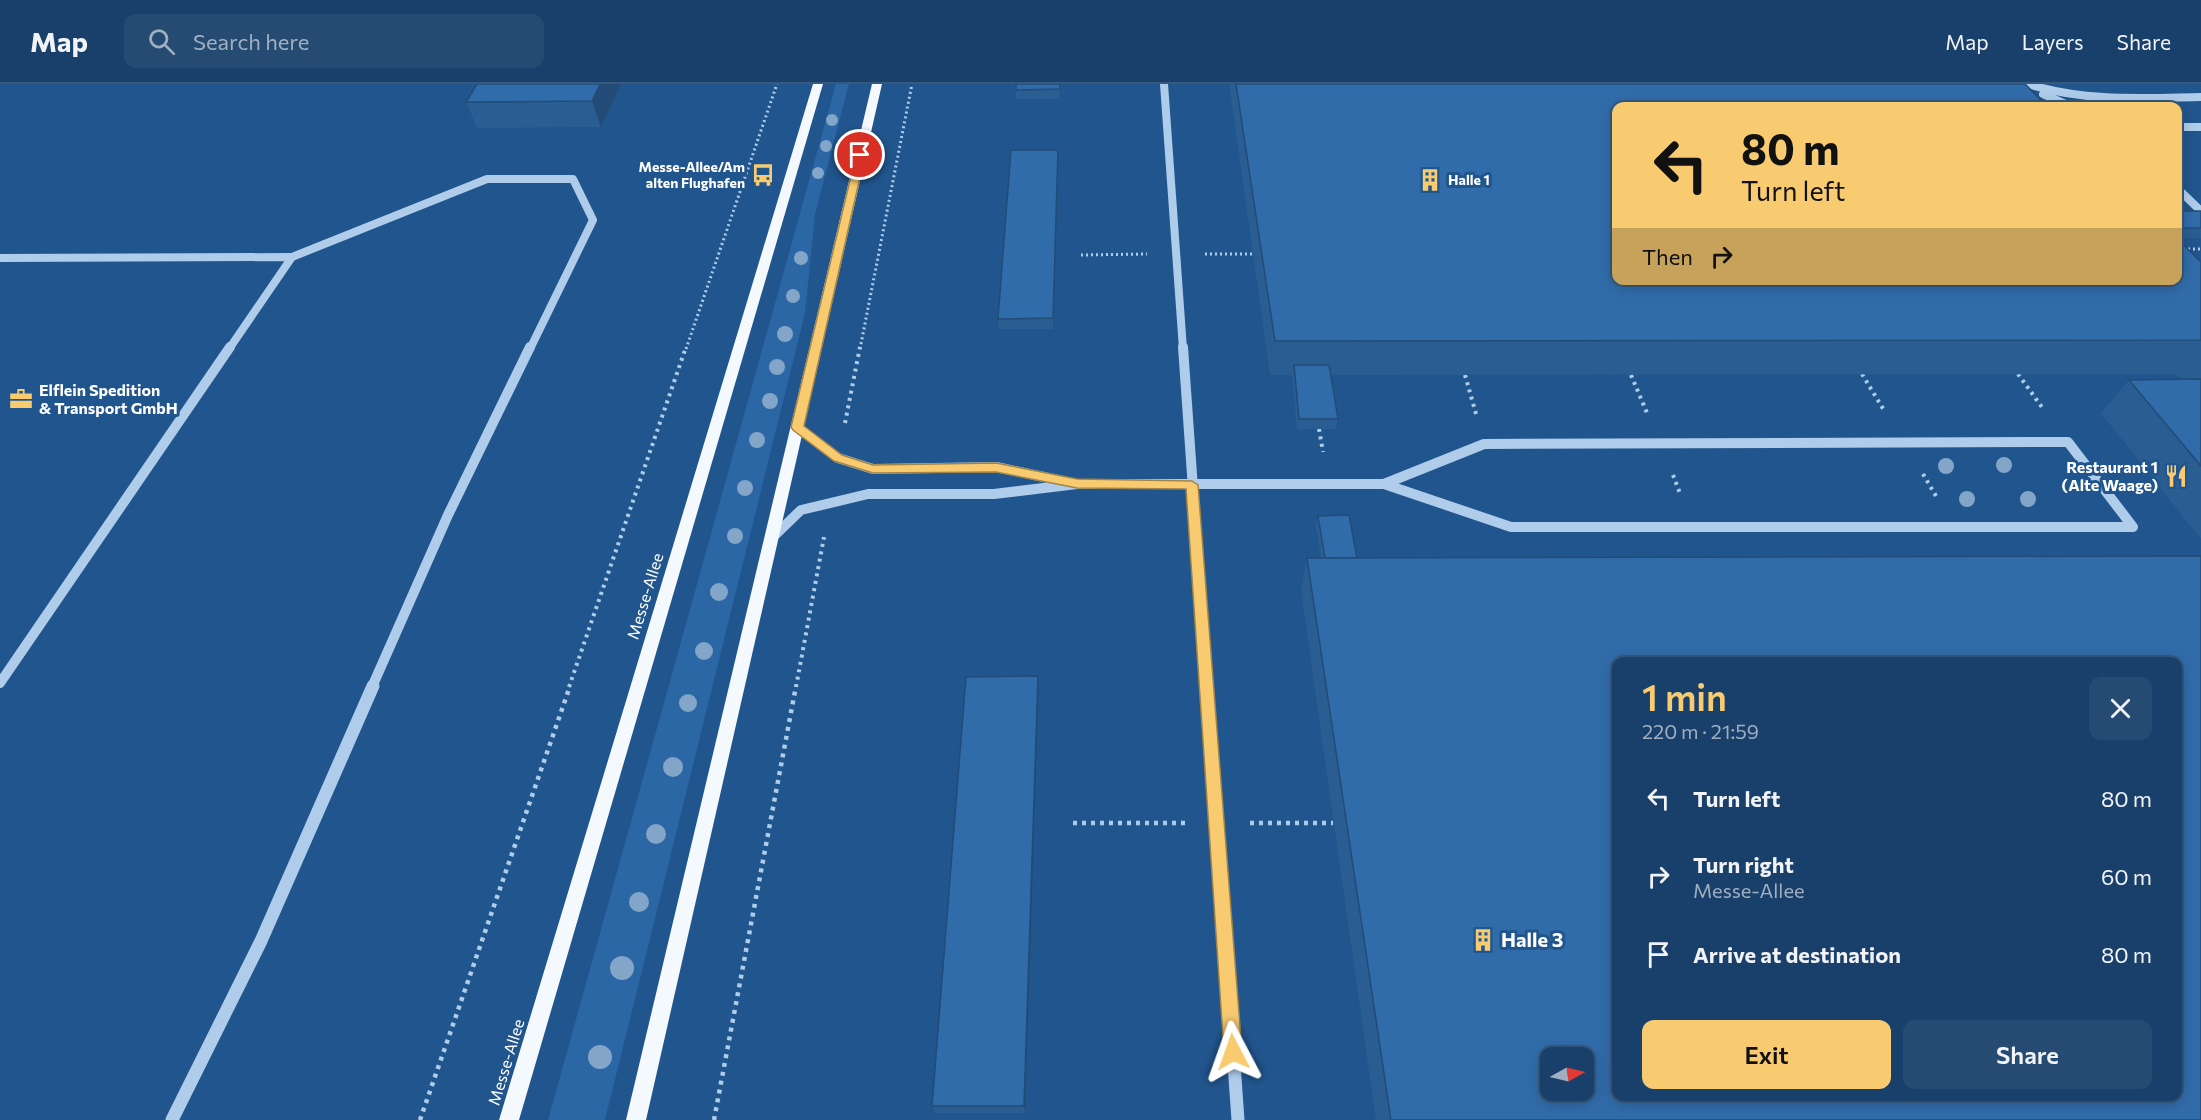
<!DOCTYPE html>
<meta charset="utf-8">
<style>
:root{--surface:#19406a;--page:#264b72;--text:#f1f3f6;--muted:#9fafc1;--line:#37597e;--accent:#f8cb71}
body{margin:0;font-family:Commissioner,sans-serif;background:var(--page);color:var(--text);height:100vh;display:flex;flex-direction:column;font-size:22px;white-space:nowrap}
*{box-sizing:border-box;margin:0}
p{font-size:20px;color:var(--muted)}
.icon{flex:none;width:33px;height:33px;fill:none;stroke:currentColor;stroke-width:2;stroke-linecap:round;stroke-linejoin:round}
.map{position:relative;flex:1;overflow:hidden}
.panel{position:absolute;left:1612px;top:573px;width:570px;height:444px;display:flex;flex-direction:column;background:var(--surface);border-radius:12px;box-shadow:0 3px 15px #0003,0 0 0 2px var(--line)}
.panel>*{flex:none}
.guide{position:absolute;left:1612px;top:18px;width:570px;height:183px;border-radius:12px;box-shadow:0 3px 15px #0003,0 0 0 2px var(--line);background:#f8cb71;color:#111;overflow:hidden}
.needle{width:39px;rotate:82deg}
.controls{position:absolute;left:1540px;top:963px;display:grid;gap:12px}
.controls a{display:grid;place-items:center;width:54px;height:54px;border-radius:12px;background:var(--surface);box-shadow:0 3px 15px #0003,0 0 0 2px var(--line);font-size:30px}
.pin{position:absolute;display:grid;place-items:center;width:51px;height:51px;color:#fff;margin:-26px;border:3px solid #fff;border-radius:50%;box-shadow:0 2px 6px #0007}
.me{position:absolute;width:66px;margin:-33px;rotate:356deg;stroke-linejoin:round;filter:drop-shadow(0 0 4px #0008)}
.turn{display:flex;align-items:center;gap:21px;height:126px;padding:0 30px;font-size:27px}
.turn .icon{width:78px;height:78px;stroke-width:2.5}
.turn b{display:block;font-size:42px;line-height:51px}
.then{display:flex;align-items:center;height:57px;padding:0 30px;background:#0003;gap:12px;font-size:22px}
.round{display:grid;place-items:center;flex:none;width:63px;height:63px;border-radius:12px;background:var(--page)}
.headline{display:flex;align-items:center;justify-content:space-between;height:102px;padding:0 30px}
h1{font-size:36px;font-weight:600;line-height:45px;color:var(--accent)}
.cta{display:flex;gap:12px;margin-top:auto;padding:12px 30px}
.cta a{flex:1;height:69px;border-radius:12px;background:var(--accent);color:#111;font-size:24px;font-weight:600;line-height:69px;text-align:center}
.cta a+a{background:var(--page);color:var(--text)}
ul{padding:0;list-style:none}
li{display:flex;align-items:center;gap:18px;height:78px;padding:0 30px}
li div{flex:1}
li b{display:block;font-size:22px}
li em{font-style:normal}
header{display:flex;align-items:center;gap:36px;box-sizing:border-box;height:84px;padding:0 30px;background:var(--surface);border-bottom:2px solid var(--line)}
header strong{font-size:28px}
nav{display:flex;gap:33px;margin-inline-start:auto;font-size:21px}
.search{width:420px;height:54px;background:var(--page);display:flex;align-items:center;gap:15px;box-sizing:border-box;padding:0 21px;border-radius:12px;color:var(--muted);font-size:22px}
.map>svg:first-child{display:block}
.green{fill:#2b67a5}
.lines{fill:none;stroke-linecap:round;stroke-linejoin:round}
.path-far2{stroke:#afcdeb;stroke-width:3;stroke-dasharray:2 3;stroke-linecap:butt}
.path-far1{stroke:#afcdeb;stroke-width:4;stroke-dasharray:3 4.5;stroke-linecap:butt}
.path{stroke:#afcdeb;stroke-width:4.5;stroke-dasharray:4 5;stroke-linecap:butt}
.minor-far2{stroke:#afcdeb;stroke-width:8}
.minor-far1{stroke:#afcdeb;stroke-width:10}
.minor{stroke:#afcdeb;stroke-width:13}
.major{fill:#f4f9fe;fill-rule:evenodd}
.tree{fill:#83a5c8}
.wall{fill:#2a5d92}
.shaded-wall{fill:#224c77}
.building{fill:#316caa;stroke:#224c77;stroke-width:1.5;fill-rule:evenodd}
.route{fill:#f8cb71;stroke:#a18449;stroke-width:1.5}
.labels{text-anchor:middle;stroke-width:6;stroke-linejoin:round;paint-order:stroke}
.far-poi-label{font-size:14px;font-weight:bold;fill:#fff;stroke:#21558d;text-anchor:end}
.poi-label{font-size:16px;font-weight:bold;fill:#fff;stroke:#21558d;text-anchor:start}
.street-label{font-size:16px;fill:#fff;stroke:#21558d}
.near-poi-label{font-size:20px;font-weight:bold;fill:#fff;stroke:#21558d;text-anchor:start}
</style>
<header>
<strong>Map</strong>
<div class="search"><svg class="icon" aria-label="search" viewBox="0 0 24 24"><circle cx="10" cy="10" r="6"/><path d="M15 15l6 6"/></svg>Search here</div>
<nav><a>Map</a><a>Layers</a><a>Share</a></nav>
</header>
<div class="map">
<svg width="2201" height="1036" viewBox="0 0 2201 1036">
<rect width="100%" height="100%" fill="#21558d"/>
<!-- green -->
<path class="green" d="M 836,0 L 849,0 L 815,130 L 805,229 L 605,1036 L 548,1036 Z"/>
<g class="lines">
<!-- path-far2 -->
<g class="path-far2">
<path d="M 2178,165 L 2201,165"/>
<path d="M 1205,170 L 1253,170"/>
<path d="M 1081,171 L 1147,170"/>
<path d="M 686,265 L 777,0"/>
<path d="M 860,265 L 912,0"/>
</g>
<!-- path-far1 -->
<g class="path-far1">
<path d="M 1862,290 L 1885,328"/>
<path d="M 2018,290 L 2044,326"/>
<path d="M 1465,291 L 1476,330"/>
<path d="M 1631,291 L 1647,329"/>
<path d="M 845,339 L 860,263"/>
<path d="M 1319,345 L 1323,368"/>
<path d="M 1923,390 L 1936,412"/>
<path d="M 1673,391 L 1681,412"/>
<path d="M 569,603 L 686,263"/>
<path d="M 796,603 L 824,453"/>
</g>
<!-- path -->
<g class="path">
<path d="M 1073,739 L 1186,739"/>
<path d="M 1250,739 L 1333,739"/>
<path d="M 420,1036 L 570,602"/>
<path d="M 714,1036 L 796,602"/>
</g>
<!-- minor-far2 -->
<g class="minor-far2">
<path d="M 1164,0 L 1183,265"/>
<path d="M 2028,0 C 2085,18 2142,14 2201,13"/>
<path d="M 2043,10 L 2070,22"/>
<path d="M 2178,43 L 2201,43"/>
<path d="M 2178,105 L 2201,127"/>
<path d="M 292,173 L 487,95 L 573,95 L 593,136 L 530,265"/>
<path d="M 0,174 L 292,173 L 229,265"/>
</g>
<!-- minor-far1 -->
<g class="minor-far1">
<path d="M 1183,263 L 1207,603"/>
<path d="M 2068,358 L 2133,443 L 1511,443 L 1384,400 L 1484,360 Z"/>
<path d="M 1077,400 L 1384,400"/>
<path d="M 772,454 L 801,426 L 868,410 L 994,410 L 1077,400 L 996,383 L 873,385 L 838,374 L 797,343"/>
<path d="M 0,599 L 230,263"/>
<path d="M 372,603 L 448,431 L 530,263"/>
</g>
<!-- minor -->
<g class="minor">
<path d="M 1207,602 L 1238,1036"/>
<path d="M 172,1036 L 261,857 L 373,602"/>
</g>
<!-- major -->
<g class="major">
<path d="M 813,0 L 823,0 L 519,1036 L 499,1036 Z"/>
<path d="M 872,0 L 882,0 L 646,1036 L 626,1036 Z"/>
</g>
</g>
<!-- trees -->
<g class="tree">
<circle cx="832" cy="36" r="6"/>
<circle cx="826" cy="62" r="6"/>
<circle cx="818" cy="89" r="6"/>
<circle cx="801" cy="174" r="7"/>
<circle cx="793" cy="212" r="7"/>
<circle cx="785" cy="250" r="8"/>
<circle cx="777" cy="283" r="8"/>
<circle cx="770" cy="317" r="8"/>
<circle cx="757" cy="356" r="8"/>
<circle cx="2004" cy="381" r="8"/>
<circle cx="1946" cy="382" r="8"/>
<circle cx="745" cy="404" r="8"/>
<circle cx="1967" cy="415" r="8"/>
<circle cx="2028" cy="415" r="8"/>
<circle cx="735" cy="452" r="8"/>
<circle cx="719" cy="508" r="9"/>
<circle cx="704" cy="567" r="9"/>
<circle cx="688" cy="619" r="9"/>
<circle cx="673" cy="683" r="10"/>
<circle cx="656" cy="750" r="10"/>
<circle cx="639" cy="818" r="10"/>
<circle cx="622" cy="884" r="12"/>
<circle cx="600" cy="973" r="12"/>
</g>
<!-- wall -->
<g class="wall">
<path d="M 477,0 L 621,0 L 601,43 L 477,44 L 466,18 Z"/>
<path d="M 1060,0 L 1060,15 L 1016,15 L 1016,6 Z"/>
<path d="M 1229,0 L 2025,0 L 2201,178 L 2201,454 L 2200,454 L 2101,329 L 2129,296 L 2181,295 L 2176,290 L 1330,291 L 1338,335 L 1336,345 L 1297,345 L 1292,291 L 1270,291 Z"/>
<path d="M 1058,76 L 1053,245 L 998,245 L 998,235 Z"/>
<rect x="2178" y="127" width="23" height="27"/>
<path d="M 1318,432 L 1357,474 L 2201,1036 L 1376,1036 L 1301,507 L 1307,474 L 1321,474 L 1316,442 Z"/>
<path d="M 1038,592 L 1039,602 L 1025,1029 L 935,1029 L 932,1022 Z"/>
</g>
<!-- shaded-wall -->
<g class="shaded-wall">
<path d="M 600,0 L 621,0 L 601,43 L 592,17 Z"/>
<path d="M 1058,66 L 1058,76 L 1053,245 L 1053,234 Z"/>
<path d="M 1038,592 L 1039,602 L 1025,1029 L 1024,1022 Z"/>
</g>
<!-- building -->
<g class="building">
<path d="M 477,0 L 600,0 L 592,17 L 466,18 Z"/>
<path d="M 1016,0 L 1060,0 L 1060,5 L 1016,6 Z"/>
<path d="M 1236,0 L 2025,0 L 2047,22 L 1617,22 L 1617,196 L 2178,196 L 2178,155 L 2201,178 L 2201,256 L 1275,257 Z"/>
<path d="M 1011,66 L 1058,66 L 1053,234 L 998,235 Z"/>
<rect x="2178" y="127" width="23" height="17"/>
<path d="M 1294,281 L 1329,281 L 1338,335 L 1299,335 Z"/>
<path d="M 2201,295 L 2201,382 L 2129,296 Z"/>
<path d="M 1349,431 L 1357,474 L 1325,474 L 1318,432 Z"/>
<path d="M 2201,472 L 2201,1036 L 1391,1036 L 1307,474 ZM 1617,578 L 2178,578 L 2178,1012 L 1617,1012 ZM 1551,974 L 1584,974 L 1584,1006 L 1551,1006 Z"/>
<path d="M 1038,592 L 1024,1022 L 932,1022 L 966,593 Z"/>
</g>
<!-- route -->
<path class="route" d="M 860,68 L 865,71 L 804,342 L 842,371 L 873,381 L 996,379 L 1077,395 L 1192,397 L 1198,401 L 1242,968 L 1239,974 L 1233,977 L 1226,974 L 1224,968 L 1186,405 L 1077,404 L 996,388 L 873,389 L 834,377 L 793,346 L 791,343 L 856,71 Z"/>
<!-- icons -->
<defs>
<g id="bus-bare" transform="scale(1.8)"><path d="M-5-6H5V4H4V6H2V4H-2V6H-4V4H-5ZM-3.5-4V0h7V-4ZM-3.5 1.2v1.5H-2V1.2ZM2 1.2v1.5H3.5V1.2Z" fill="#f8cb71" stroke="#21558d" stroke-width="2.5" paint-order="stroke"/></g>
<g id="building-bare" transform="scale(1.8)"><path d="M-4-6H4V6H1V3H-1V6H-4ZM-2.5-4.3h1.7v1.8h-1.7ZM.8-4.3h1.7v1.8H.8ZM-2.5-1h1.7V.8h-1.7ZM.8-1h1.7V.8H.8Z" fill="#f8cb71" stroke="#21558d" stroke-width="2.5" paint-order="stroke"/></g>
<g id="office-bare" transform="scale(1.8)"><path d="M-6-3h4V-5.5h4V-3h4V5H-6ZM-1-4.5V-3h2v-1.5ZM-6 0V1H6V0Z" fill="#f8cb71" stroke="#21558d" stroke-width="2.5" paint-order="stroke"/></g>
<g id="restaurant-bare" transform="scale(1.8)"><path d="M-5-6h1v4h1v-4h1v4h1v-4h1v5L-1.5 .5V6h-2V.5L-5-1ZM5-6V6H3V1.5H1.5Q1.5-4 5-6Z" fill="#f8cb71" stroke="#21558d" stroke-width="2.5" paint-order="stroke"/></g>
</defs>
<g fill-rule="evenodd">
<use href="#bus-bare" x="763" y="91"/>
<use href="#building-bare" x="1430" y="96"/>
<use href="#office-bare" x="21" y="315"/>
<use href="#restaurant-bare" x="2176" y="392"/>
<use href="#building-bare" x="1483" y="856"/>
</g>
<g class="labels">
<!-- far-poi labels -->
<g class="far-poi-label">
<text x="745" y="88">Messe-Allee/Am<tspan x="745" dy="16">alten Flughafen</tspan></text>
<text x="1448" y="101" text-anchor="start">Halle 1</text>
</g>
<!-- poi labels -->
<g class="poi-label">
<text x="39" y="312">Elflein Spedition<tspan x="39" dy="18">&amp; Transport GmbH</tspan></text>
<text x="2158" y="389" text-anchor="end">Restaurant 1<tspan x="2158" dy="18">(Alte Waage)</tspan></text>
</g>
<!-- street labels -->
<g class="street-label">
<text transform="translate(645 512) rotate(-73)" y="6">Messe-Allee</text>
<text transform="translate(506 978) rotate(-73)" y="6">Messe-Allee</text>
</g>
<!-- near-poi labels -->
<g class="near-poi-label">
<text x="1501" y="863">Halle 3</text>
</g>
</g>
</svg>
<div class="controls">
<a><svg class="needle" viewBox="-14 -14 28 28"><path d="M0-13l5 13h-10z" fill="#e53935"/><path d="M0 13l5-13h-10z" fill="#9fafc1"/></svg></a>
</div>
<div class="pin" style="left:860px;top:71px;background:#d93025"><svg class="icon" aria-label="arrive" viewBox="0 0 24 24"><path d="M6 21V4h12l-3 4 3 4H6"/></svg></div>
<svg class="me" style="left:1233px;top:968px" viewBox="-20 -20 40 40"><path d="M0-17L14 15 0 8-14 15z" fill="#f8cb71" stroke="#fff" stroke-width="4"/></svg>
<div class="guide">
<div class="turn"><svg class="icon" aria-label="left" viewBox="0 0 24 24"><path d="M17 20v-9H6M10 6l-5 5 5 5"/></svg><div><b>80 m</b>Turn left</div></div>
<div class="then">Then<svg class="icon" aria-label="right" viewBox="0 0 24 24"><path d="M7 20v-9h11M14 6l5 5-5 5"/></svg></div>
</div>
<section class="panel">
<div class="headline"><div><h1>1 min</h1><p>220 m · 21:59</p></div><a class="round"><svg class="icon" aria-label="close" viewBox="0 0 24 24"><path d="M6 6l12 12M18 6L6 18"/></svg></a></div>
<ul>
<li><svg class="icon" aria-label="left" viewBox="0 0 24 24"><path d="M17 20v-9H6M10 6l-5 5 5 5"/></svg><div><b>Turn left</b></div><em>80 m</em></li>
<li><svg class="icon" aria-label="right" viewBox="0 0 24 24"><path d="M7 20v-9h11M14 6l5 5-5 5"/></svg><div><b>Turn right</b><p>Messe-Allee</p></div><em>60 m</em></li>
<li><svg class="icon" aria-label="arrive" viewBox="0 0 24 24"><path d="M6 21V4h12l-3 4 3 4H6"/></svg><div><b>Arrive at destination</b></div><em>80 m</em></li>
</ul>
<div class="cta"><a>Exit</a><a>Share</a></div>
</section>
</div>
